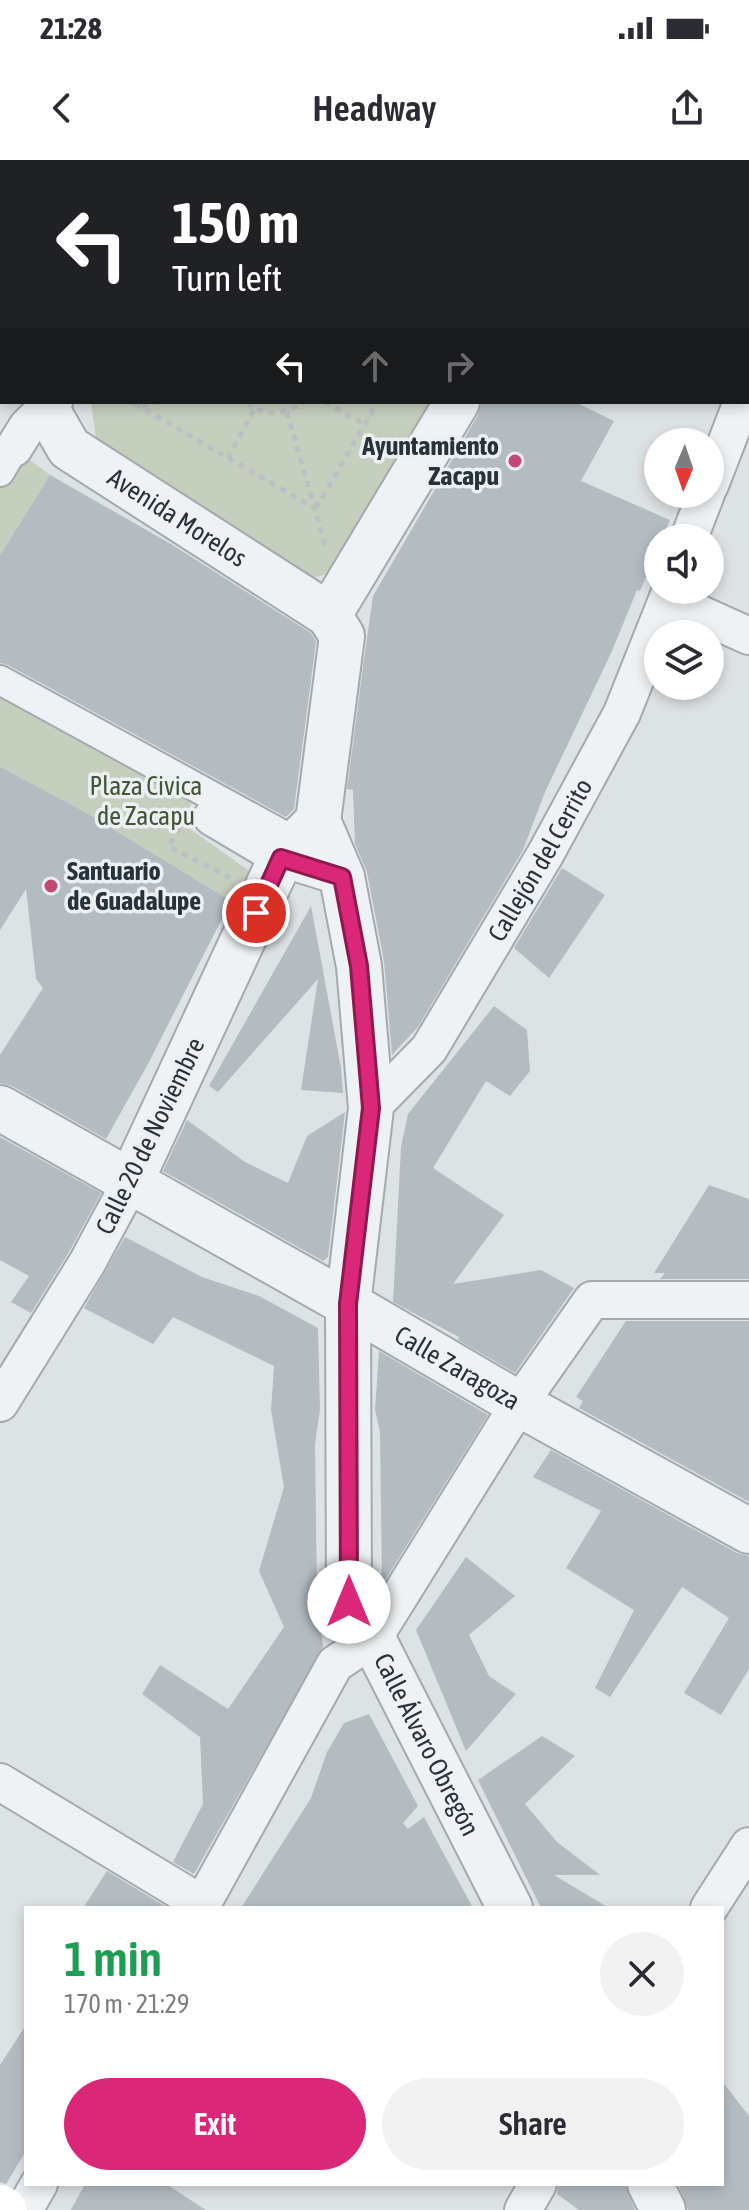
<!DOCTYPE html>
<meta charset="utf-8">
<style>
:root{--surface:#fff;--page:#f2f2f3;--text:#2b2b33;--muted:#7c7c81;--accent:#db2777}
body{margin:0;font-family:"Asap Condensed",sans-serif;background:var(--page);color:var(--text);height:100vh;display:flex;flex-direction:column;font-size:30px;white-space:nowrap}
*{box-sizing:border-box;margin:0}
p{font-size:26px;color:var(--muted)}
.icon{flex:none;width:44px;height:44px;fill:none;stroke:currentColor;stroke-width:2;stroke-linecap:round;stroke-linejoin:round}
.map{position:relative;flex:1;overflow:hidden}
.details{position:absolute;left:24px;top:1746px;width:700px;height:280px;display:flex;flex-direction:column;background:var(--surface);border-radius:0px;box-shadow:0 4px 12px #0003}
.details>*{flex:none}
.hud{position:absolute;left:0px;top:0px;width:750px;height:244px;box-shadow:0 4px 12px #0003;background:#202124;color:#fff;overflow:hidden}
.needle{width:52px;rotate:182deg}
.buttons{position:absolute;left:644px;top:268px;display:grid;gap:16px}
.buttons a{display:grid;place-items:center;width:80px;height:80px;border-radius:50%;background:var(--surface);box-shadow:0 4px 12px #0003;font-size:40px}
.pin{position:absolute;display:grid;place-items:center;width:68px;height:68px;color:#fff;margin:-34px;border:4px solid #fff;border-radius:50%;box-shadow:0 2px 8px #0007}
.me{position:absolute;width:88px;margin:-44px;rotate:0deg;stroke-linejoin:round;filter:drop-shadow(0 0 6px #0008)}
.turn{display:flex;align-items:center;gap:28px;height:168px;padding:0 40px;font-size:36px}
.turn .icon{width:104px;height:104px;stroke-width:2.5}
.turn b{display:block;font-size:56px;line-height:68px}
.lanes{display:flex;align-items:center;height:76px;padding:0 40px;background:#0003;justify-content:center;gap:40px;direction:ltr}
.lanes .off{opacity:.35}
.round{display:grid;place-items:center;flex:none;width:84px;height:84px;border-radius:42px;background:var(--page)}
.summary{display:flex;align-items:center;justify-content:space-between;height:136px;padding:0 40px}
h1{font-size:48px;font-weight:600;line-height:60px;color:#1e9e55}
.action{display:flex;gap:16px;margin-top:auto;padding:16px 40px}
.action a{flex:1;height:92px;border-radius:48px;background:var(--accent);color:#fff;font-size:32px;font-weight:600;line-height:92px;text-align:center}
.action a+a{background:var(--page);color:var(--text)}
.status{display:flex;justify-content:space-between;align-items:center;height:56px;padding:0 40px;background:var(--surface);direction:ltr}
.status svg{height:22px;fill:currentColor}
header{display:flex;justify-content:space-between;align-items:center;height:104px;padding:0 40px;background:var(--surface);font-size:36px;font-weight:600}
.map>svg:first-child{display:block}
.green{fill:#c6cfbe}
.building{fill:#b4bcc2}
.lines{fill:none;stroke-linecap:round;stroke-linejoin:round}
.pedestrian-casing{stroke:#a3aaaf;stroke-width:32}
.minor-casing{stroke:#a3aaaf;stroke-width:40}
.tertiary-casing{stroke:#a3aaaf;stroke-width:48}
.path{stroke:#bbc0c4;stroke-width:5;stroke-dasharray:6 6;stroke-linecap:butt}
.pedestrian{stroke:#eff2f4;stroke-width:28}
.minor{stroke:#eff2f4;stroke-width:36}
.tertiary{stroke:#eff2f4;stroke-width:44}
.secondary{stroke:#fff;stroke-width:44}
.route-casing{stroke:#8e194d;stroke-width:20}
.route{stroke:#db2777;stroke-width:14}
.poi-dot{fill:#c34974;stroke:#ecf0f3;stroke-width:3}
.labels{text-anchor:middle;stroke-width:7;stroke-linejoin:round;paint-order:stroke}
.poi-label{font-size:26px;font-weight:bold;fill:#27323b;stroke:#ecf0f3;text-anchor:end}
.street-label{font-size:26px;fill:#27323b;stroke:#ecf0f3}
.park-label{font-size:26px;fill:#425536;stroke:#ecf0f3}
</style>
<div class="status"><b>21:28</b><svg viewBox="0 0 49 12"><path d="M0 12V9h3v3zM5 12V6h3v6zM10 12V3h3v9zM15 12V0h3v12zM26 1h20v11H26zM47 4h2v5h-2z"/></svg></div>
<header><svg class="icon" aria-label="back" viewBox="0 0 24 24"><path d="M15 5l-7 7 7 7"/></svg>Headway<svg class="icon" aria-label="share" viewBox="0 0 24 24"><path d="M12 15V3M7 8l5-5 5 5M5 13v7h14v-7"/></svg></header>
<div class="map">
<svg width="749" height="2050" viewBox="0 0 749 2050">
<rect width="100%" height="100%" fill="#dde2e5"/>
<!-- green -->
<g class="green">
<path d="M 91,242 L 440,242 L 332,413 L 312,418 L 98,294 Z"/>
<path d="M 0,283 L 14,288 L 50,315 L 0,395 Z"/>
<path d="M 0,516 L 199,628 L 182,663 L 252,713 L 231,741 L 85,652 L 21,620 L 0,658 Z"/>
</g>
<!-- building -->
<g class="building">
<path d="M 482,242 L 575,242 L 614,261 L 581,321 L 670,360 L 662,378 L 658,378 L 658,388 L 640,431 L 637,430 L 612,491 L 545,632 L 523,690 L 418,867 L 392,895 L 384,801 L 367,712 L 355,684 L 353,630 L 347,629 L 364,499 L 373,436 L 478,255 Z"/>
<path d="M 50,315 L 171,384 L 311,473 L 316,482 L 294,649 L 286,657 L 8,505 L 0,503 L 0,395 Z"/>
<path d="M 0,607 L 85,652 L 231,741 L 149,902 L 106,979 L 12,926 L 0,923 L 0,895 L 43,828 L 36,819 L 26,729 L 0,770 Z"/>
<path d="M 562,708 L 605,735 L 549,818 L 514,788 Z"/>
<path d="M 311,746 L 341,908 L 343,933 L 301,930 L 318,819 L 218,932 L 209,926 Z"/>
<path d="M 494,846 L 527,870 L 530,911 L 510,936 L 486,921 L 433,1008 L 504,1055 L 453,1124 L 541,1110 L 574,1128 L 515,1213 L 458,1180 L 459,1177 L 393,1142 L 401,987 L 408,954 Z"/>
<path d="M 345,952 L 328,1097 L 323,1101 L 163,1011 L 187,960 L 245,1002 L 288,1023 L 307,976 Z"/>
<path d="M 0,977 L 101,1033 L 69,1092 L 31,1153 L 11,1142 L 29,1116 L 0,1100 Z"/>
<path d="M 709,1025 L 749,1039 L 749,1119 L 660,1119 L 665,1113 L 654,1113 Z"/>
<path d="M 125,1077 L 202,1117 L 259,1136 L 318,1168 L 320,1250 L 315,1284 L 317,1437 L 323,1487 L 194,1714 L 173,1702 L 203,1644 L 200,1577 L 142,1534 L 160,1505 L 228,1549 L 284,1467 L 259,1411 L 284,1327 L 271,1250 L 274,1206 L 173,1157 L 153,1184 L 84,1148 Z"/>
<path d="M 626,1161 L 749,1161 L 749,1342 L 579,1248 L 583,1241 L 576,1237 Z"/>
<path d="M 379,1191 L 488,1255 L 382,1425 L 380,1272 L 375,1250 Z"/>
<path d="M 551,1290 L 737,1393 L 749,1396 L 749,1509 L 721,1555 L 684,1533 L 729,1458 L 682,1427 L 610,1537 L 595,1528 L 634,1450 L 566,1408 L 601,1351 L 533,1317 Z"/>
<path d="M 466,1397 L 515,1436 L 469,1475 L 489,1516 L 516,1534 L 466,1591 L 416,1470 Z"/>
<path d="M 369,1554 L 418,1646 L 403,1663 L 408,1669 L 424,1657 L 473,1748 L 241,1748 L 311,1638 L 327,1592 L 344,1563 Z"/>
<path d="M 542,1576 L 575,1596 L 525,1644 L 557,1682 L 600,1715 L 554,1715 L 609,1748 L 541,1748 L 478,1620 Z"/>
<path d="M 107,1711 L 168,1748 L 83,1748 Z"/>
<path d="M 26,1865 L 26,1991 L 6,2024 L 0,2022 L 0,1905 Z"/>
<path d="M 722,1921 L 749,1956 L 749,2050 L 688,2050 L 678,2024 L 722,2024 Z"/>
<path d="M 85,2024 L 166,2024 L 206,2050 L 71,2050 Z"/>
<path d="M 559,2024 L 625,2024 L 635,2050 L 579,2050 L 557,2034 Z"/>
</g>
<g class="lines">
<!-- pedestrian casing -->
<g class="pedestrian-casing">
<g id="pedestrian">
<path d="M 0,312 L 14,288"/>
<path d="M 0,520 L 296,682"/>
</g>
</g>
<!-- minor casing -->
<g class="minor-casing">
<g id="minor">
<path d="M 227,0 L 231,2"/>
<path d="M 748,133 L 749,132"/>
<path d="M 14,288 L 27,267 L 46,248"/>
<path d="M 710,325 L 742,242"/>
<path d="M 689,378 L 706,334"/>
<path d="M 669,440 L 749,476"/>
<path d="M 212,657 L 281,698 L 342,717"/>
<path id="s1" d="M 371,948 L 429,889 L 546,693 L 622,553 L 671,430"/>
<path d="M 0,1243 L 87,1103 L 130,1023"/>
<path d="M 0,1622 L 202,1744"/>
<path d="M 200,1748 L 335,1504 L 373,1479 L 519,1244 L 592,1140 L 749,1140"/>
<path d="M 709,1748 L 749,1686"/>
<path d="M 24,2050 L 39,2024"/>
<path d="M 523,2050 L 538,2024"/>
</g>
</g>
<!-- tertiary casing -->
<g class="tertiary-casing">
<g id="tertiary">
<path d="M 185,2 L 186,0"/>
<path d="M 608,2 L 610,0"/>
<path d="M 0,176 L 2,177"/>
<path id="s2" d="M 50,242 L 46,248 L 69,288 L 329,455 L 342,476 L 318,661 L 281,698 L 130,1023"/>
<path d="M 329,455 L 457,242"/>
<path id="s3" d="M 318,661 L 342,717 L 359,806 L 371,948 L 348,1144 L 349,1442 L 373,1479 L 510,1748"/>
<path id="s4" d="M 0,948 L 348,1144 L 519,1244 L 749,1371"/>
<path d="M 650,2024 L 663,2050"/>
</g>
</g>
<!-- path -->
<g class="path">
<path d="M 131,242 L 139,246 L 160,242"/>
<path d="M 141,242 L 139,246 L 316,349"/>
<path d="M 247,242 C 265,258 285,255 304,242"/>
<path d="M 325,242 L 365,265"/>
<path d="M 287,252 L 325,385"/>
<path d="M 228,298 L 255,248"/>
<path d="M 316,348 L 378,242"/>
<path d="M 179,668 L 169,687 L 231,718"/>
</g>
<!-- pedestrian -->
<use href="#pedestrian" class="pedestrian"/>
<!-- minor -->
<use href="#minor" class="minor"/>
<!-- tertiary -->
<use href="#tertiary" class="tertiary"/>
<!-- secondary -->
<path class="secondary" d="M 0,2047 L 5,2050"/>
</g>
<g class="lines">
<!-- route casing -->
<g class="route-casing">
<path id="route" d="M 256,753 L 281,698 L 342,717 L 359,806 L 371,948 L 348,1144 L 349,1442"/>
</g>
<!-- route -->
<use href="#route" class="route"/>
</g>
<!-- markers -->
<g class="poi-dot">
<circle cx="515" cy="301" r="8"/>
<circle cx="51" cy="726" r="8"/>
</g>
<g class="labels">
<!-- poi labels -->
<g class="poi-label">
<text x="499" y="295">Ayuntamiento<tspan x="499" dy="30">Zacapu</tspan></text>
<text x="67" y="720" text-anchor="start">Santuario<tspan x="67" dy="30">de Guadalupe</tspan></text>
</g>
<!-- street labels -->
<g class="street-label">
<text dy="9" stroke="none"><textPath href="#s2" startOffset="182">Avenida Morelos</textPath></text>
<text dy="9" stroke="none"><textPath href="#s1" startOffset="302">Callejón del Cerrito</textPath></text>
<text transform="translate(150 976) rotate(-64)" y="9">Calle 20 de Noviembre</text>
<text dy="9" stroke="none"><textPath href="#s4" startOffset="526">Calle Zaragoza</textPath></text>
<text dy="9" stroke="none"><textPath href="#s3" startOffset="952">Calle Álvaro Obregón</textPath></text>
</g>
<!-- park labels -->
<g class="park-label">
<text x="146" y="635">Plaza Civica<tspan x="146" dy="30">de Zacapu</tspan></text>
</g>
</g>
</svg>
<div class="buttons">
<a><svg class="needle" viewBox="-14 -14 28 28"><path d="M0-13l5 13h-10z" fill="#e53935"/><path d="M0 13l5-13h-10z" fill="#7c7c81"/></svg></a>
<a><svg class="icon" aria-label="sound" viewBox="0 0 24 24"><path d="M4 9h4l5-4v14l-5-4H4zM17 9q2 3 0 6"/></svg></a>
<a><svg class="icon" aria-label="layers" viewBox="0 0 24 24"><path d="M12 4l9 5-9 5-9-5zM3 14l9 5 9-5"/></svg></a>
</div>
<div class="pin" style="left:256px;top:753px;background:#d93025"><svg class="icon" aria-label="arrive" viewBox="0 0 24 24"><path d="M6 21V4h12l-3 4 3 4H6"/></svg></div>
<svg class="me" style="left:349px;top:1442px" viewBox="-20 -20 40 40"><circle r="19" fill="#fff"/><path d="M0-13L10 11 0 6-10 11z" fill="#db2777"/></svg>
<div class="hud">
<div class="turn"><svg class="icon" aria-label="left" viewBox="0 0 24 24"><path d="M17 20v-9H6M10 6l-5 5 5 5"/></svg><div><b>150 m</b>Turn left</div></div>
<div class="lanes"><svg class="icon" aria-label="left" viewBox="0 0 24 24"><path d="M17 20v-9H6M10 6l-5 5 5 5"/></svg><svg class="icon off" aria-label="ahead" viewBox="0 0 24 24"><path d="M12 20V5M6 11l6-6 6 6"/></svg><svg class="icon off" aria-label="right" viewBox="0 0 24 24"><path d="M7 20v-9h11M14 6l5 5-5 5"/></svg></div>
</div>
<section class="details">
<div class="summary"><div><h1>1 min</h1><p>170 m · 21:29</p></div><a class="round"><svg class="icon" aria-label="close" viewBox="0 0 24 24"><path d="M6 6l12 12M18 6L6 18"/></svg></a></div>
<div class="action"><a>Exit</a><a>Share</a></div>
</section>
</div>
